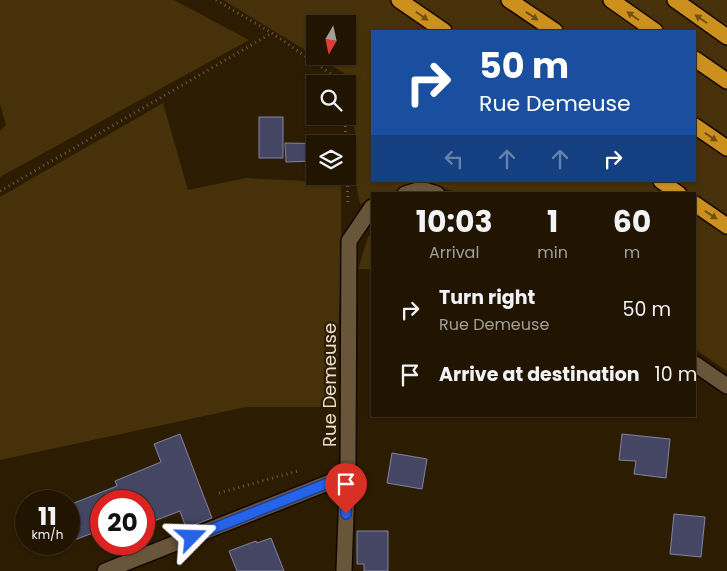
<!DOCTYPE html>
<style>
:root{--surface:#211501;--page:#2d2210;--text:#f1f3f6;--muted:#a29f99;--line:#3e3423}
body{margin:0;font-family:Poppins,sans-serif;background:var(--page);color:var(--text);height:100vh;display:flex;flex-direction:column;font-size:19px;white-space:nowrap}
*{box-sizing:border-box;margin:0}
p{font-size:16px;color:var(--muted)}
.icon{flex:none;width:28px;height:28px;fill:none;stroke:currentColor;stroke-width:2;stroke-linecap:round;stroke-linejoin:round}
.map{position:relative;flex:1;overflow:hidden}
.panel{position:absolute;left:371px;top:192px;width:325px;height:225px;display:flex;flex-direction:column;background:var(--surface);border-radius:0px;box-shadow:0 1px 4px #0004,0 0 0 1px var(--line)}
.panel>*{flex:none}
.guide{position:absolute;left:371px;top:30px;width:325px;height:152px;border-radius:0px;box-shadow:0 1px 4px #0004,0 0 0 1px var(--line);background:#1a4fa0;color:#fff;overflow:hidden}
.needle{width:32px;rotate:189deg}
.buttons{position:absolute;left:306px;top:15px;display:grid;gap:10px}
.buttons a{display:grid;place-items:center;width:50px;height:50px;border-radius:0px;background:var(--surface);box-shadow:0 1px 4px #0004,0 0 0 1px var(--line);font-size:25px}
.speed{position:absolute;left:15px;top:490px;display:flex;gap:10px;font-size:25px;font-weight:700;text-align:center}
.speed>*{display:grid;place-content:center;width:65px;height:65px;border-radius:50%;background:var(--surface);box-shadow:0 1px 4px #0004,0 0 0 1px var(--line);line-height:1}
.speed small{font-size:12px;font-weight:400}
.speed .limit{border:8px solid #d22;background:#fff;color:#111}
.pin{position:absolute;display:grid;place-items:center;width:42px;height:42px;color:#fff;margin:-51px -21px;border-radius:50% 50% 50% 0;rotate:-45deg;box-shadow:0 0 5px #0007}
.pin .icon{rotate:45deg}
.me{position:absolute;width:55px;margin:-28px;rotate:68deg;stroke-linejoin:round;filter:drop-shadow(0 0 4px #0008)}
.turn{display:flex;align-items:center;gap:18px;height:105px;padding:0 25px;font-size:22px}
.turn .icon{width:65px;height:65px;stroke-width:2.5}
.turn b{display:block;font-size:35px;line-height:42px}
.lanes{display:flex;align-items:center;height:48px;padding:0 25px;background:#0003;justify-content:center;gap:25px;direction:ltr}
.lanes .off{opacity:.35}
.eta{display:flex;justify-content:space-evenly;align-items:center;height:85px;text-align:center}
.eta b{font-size:30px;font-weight:700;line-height:35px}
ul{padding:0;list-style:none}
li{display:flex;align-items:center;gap:15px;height:65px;padding:0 25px}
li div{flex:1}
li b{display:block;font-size:19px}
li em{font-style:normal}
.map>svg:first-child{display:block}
.green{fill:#47310a;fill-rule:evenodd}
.building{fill:#454663;stroke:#8384a4}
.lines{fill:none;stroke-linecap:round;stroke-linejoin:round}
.minor-casing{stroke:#140600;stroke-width:18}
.highway-casing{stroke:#140600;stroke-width:18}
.path{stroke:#6c5d46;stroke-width:3;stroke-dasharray:1 4;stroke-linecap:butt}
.minor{stroke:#69563a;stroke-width:15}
.highway{stroke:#cc901f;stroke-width:15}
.oneway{fill:#74500e}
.route-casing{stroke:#184099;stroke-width:12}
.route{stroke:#2563eb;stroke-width:9}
.labels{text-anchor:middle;stroke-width:4.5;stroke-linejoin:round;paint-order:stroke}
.street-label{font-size:18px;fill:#eadfcf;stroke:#2c1c01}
</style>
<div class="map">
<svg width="727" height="571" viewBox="0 0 727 571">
<rect width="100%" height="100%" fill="#2c1c01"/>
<!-- green -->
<g class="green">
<path d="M 0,0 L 174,0 L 249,40 L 0,177 L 0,131 L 6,125 L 0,103 Z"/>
<path d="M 223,0 L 727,0 L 727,371 L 695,349 L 695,194 L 465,194 L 424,183 L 384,194 L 372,194 L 372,200 L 360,204 L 357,190 L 357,140 L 344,73 L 315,56 L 348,56 L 348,24 L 315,24 L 315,56 ZM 372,31 L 695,31 L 695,181 L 372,181 Z"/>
<path d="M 163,103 L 188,190 L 246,178 L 323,182 L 341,186 L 341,269 L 335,407 L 246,407 L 0,460 L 0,197 Z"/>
<path d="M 372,233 L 372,269 L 358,269 L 368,237 Z"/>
</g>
<!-- building -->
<g class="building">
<rect x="259" y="117" width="24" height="41"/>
<path d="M 285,143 L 345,144 L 315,144 L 315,161 L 286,162 Z"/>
<path d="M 180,434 L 212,518 L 186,528 L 180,511 L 154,521 L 150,511 L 144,514 L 144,501 L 101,501 L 101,530 L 69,542 L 69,505 L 117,486 L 115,481 L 161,462 L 154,444 Z"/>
<path d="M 622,434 L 670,439 L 666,478 L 634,474 L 636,461 L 619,460 Z"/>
<path d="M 392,453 L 427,459 L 422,489 L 387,483 Z"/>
<path d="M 674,514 L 705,517 L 701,557 L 670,554 Z"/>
<path d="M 357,531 L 388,531 L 388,571 L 364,571 L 364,564 L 357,564 Z"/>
<path d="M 271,538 L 284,571 L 237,571 L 229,551 L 256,541 L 257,543 Z"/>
</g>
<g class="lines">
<!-- minor casing -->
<g class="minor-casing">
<g id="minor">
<path d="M 405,194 L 421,189 L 437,194"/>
<path d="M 695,364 L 727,386"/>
<path d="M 105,571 L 348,475"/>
<path d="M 344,571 L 348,462 L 349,241 L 372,207"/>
</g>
</g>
<!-- highway casing -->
<g class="highway-casing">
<g id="highway">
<path d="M 399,0 L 444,31"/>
<path d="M 509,0 L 555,31"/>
<path d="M 611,0 L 655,31"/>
<path d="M 675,0 L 727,37"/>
<path d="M 695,59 L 727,81"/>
<path d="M 695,126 L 727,148"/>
<path d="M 661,181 L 679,194"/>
<path d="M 695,204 L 727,226"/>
</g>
</g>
<!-- path -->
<g class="path">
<path d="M 216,0 L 272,33 L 334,76 L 336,84"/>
<path d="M 345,116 L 346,144"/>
<path d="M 347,176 L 348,206"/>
<path d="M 0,191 L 272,33"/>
<path d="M 219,493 L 298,471"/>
</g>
<!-- minor -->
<use href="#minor" class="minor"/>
<!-- highway -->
<use href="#highway" class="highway"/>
</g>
<!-- one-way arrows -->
<defs><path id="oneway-solid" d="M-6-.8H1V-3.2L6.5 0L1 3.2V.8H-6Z" transform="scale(1.25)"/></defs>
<g class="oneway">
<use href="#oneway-solid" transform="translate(422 16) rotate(35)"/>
<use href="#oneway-solid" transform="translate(532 16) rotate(34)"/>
<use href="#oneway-solid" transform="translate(633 16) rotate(-145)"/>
<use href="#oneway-solid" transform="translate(701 19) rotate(-145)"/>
<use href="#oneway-solid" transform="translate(711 137) rotate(34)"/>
<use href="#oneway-solid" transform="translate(711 215) rotate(34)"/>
</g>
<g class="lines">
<!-- route casing -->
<g class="route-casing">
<path id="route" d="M 192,537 L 348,475 L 346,514"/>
</g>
<!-- route -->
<use href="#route" class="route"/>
</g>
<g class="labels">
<!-- street labels -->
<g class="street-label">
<text transform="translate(330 385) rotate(-90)" y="6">Rue Demeuse</text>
</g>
</g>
</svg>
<div class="buttons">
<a><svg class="needle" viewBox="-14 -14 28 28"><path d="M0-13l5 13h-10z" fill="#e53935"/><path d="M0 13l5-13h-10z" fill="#a29f99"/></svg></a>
<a><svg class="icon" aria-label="search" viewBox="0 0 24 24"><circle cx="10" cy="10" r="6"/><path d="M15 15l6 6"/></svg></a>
<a><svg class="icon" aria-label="layers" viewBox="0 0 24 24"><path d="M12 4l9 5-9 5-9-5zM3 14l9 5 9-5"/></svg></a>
</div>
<div class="speed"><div>11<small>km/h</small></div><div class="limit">20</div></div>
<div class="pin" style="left:346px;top:514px;background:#d93025"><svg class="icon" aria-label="arrive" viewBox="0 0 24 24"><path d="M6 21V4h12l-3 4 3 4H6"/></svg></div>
<svg class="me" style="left:192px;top:537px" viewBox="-20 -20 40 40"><path d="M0-17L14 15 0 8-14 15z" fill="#2563eb" stroke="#fff" stroke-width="4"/></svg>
<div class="guide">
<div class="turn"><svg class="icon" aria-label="right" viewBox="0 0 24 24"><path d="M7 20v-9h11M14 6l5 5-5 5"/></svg><div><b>50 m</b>Rue Demeuse</div></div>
<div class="lanes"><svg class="icon off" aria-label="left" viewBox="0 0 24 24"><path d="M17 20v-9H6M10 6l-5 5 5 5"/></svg><svg class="icon off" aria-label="ahead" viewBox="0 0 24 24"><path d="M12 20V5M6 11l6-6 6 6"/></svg><svg class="icon off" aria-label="ahead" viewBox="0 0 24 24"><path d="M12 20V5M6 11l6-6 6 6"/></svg><svg class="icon" aria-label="right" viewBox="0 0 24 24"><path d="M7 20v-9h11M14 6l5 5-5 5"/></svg></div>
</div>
<section class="panel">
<div class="eta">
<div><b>10:03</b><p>Arrival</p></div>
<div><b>1</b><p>min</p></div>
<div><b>60</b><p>m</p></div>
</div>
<ul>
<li><svg class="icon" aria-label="right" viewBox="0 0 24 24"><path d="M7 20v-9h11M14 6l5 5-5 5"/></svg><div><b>Turn right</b><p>Rue Demeuse</p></div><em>50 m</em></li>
<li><svg class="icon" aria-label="arrive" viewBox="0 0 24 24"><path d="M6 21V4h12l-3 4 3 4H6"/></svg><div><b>Arrive at destination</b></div><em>10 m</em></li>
</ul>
</section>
</div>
